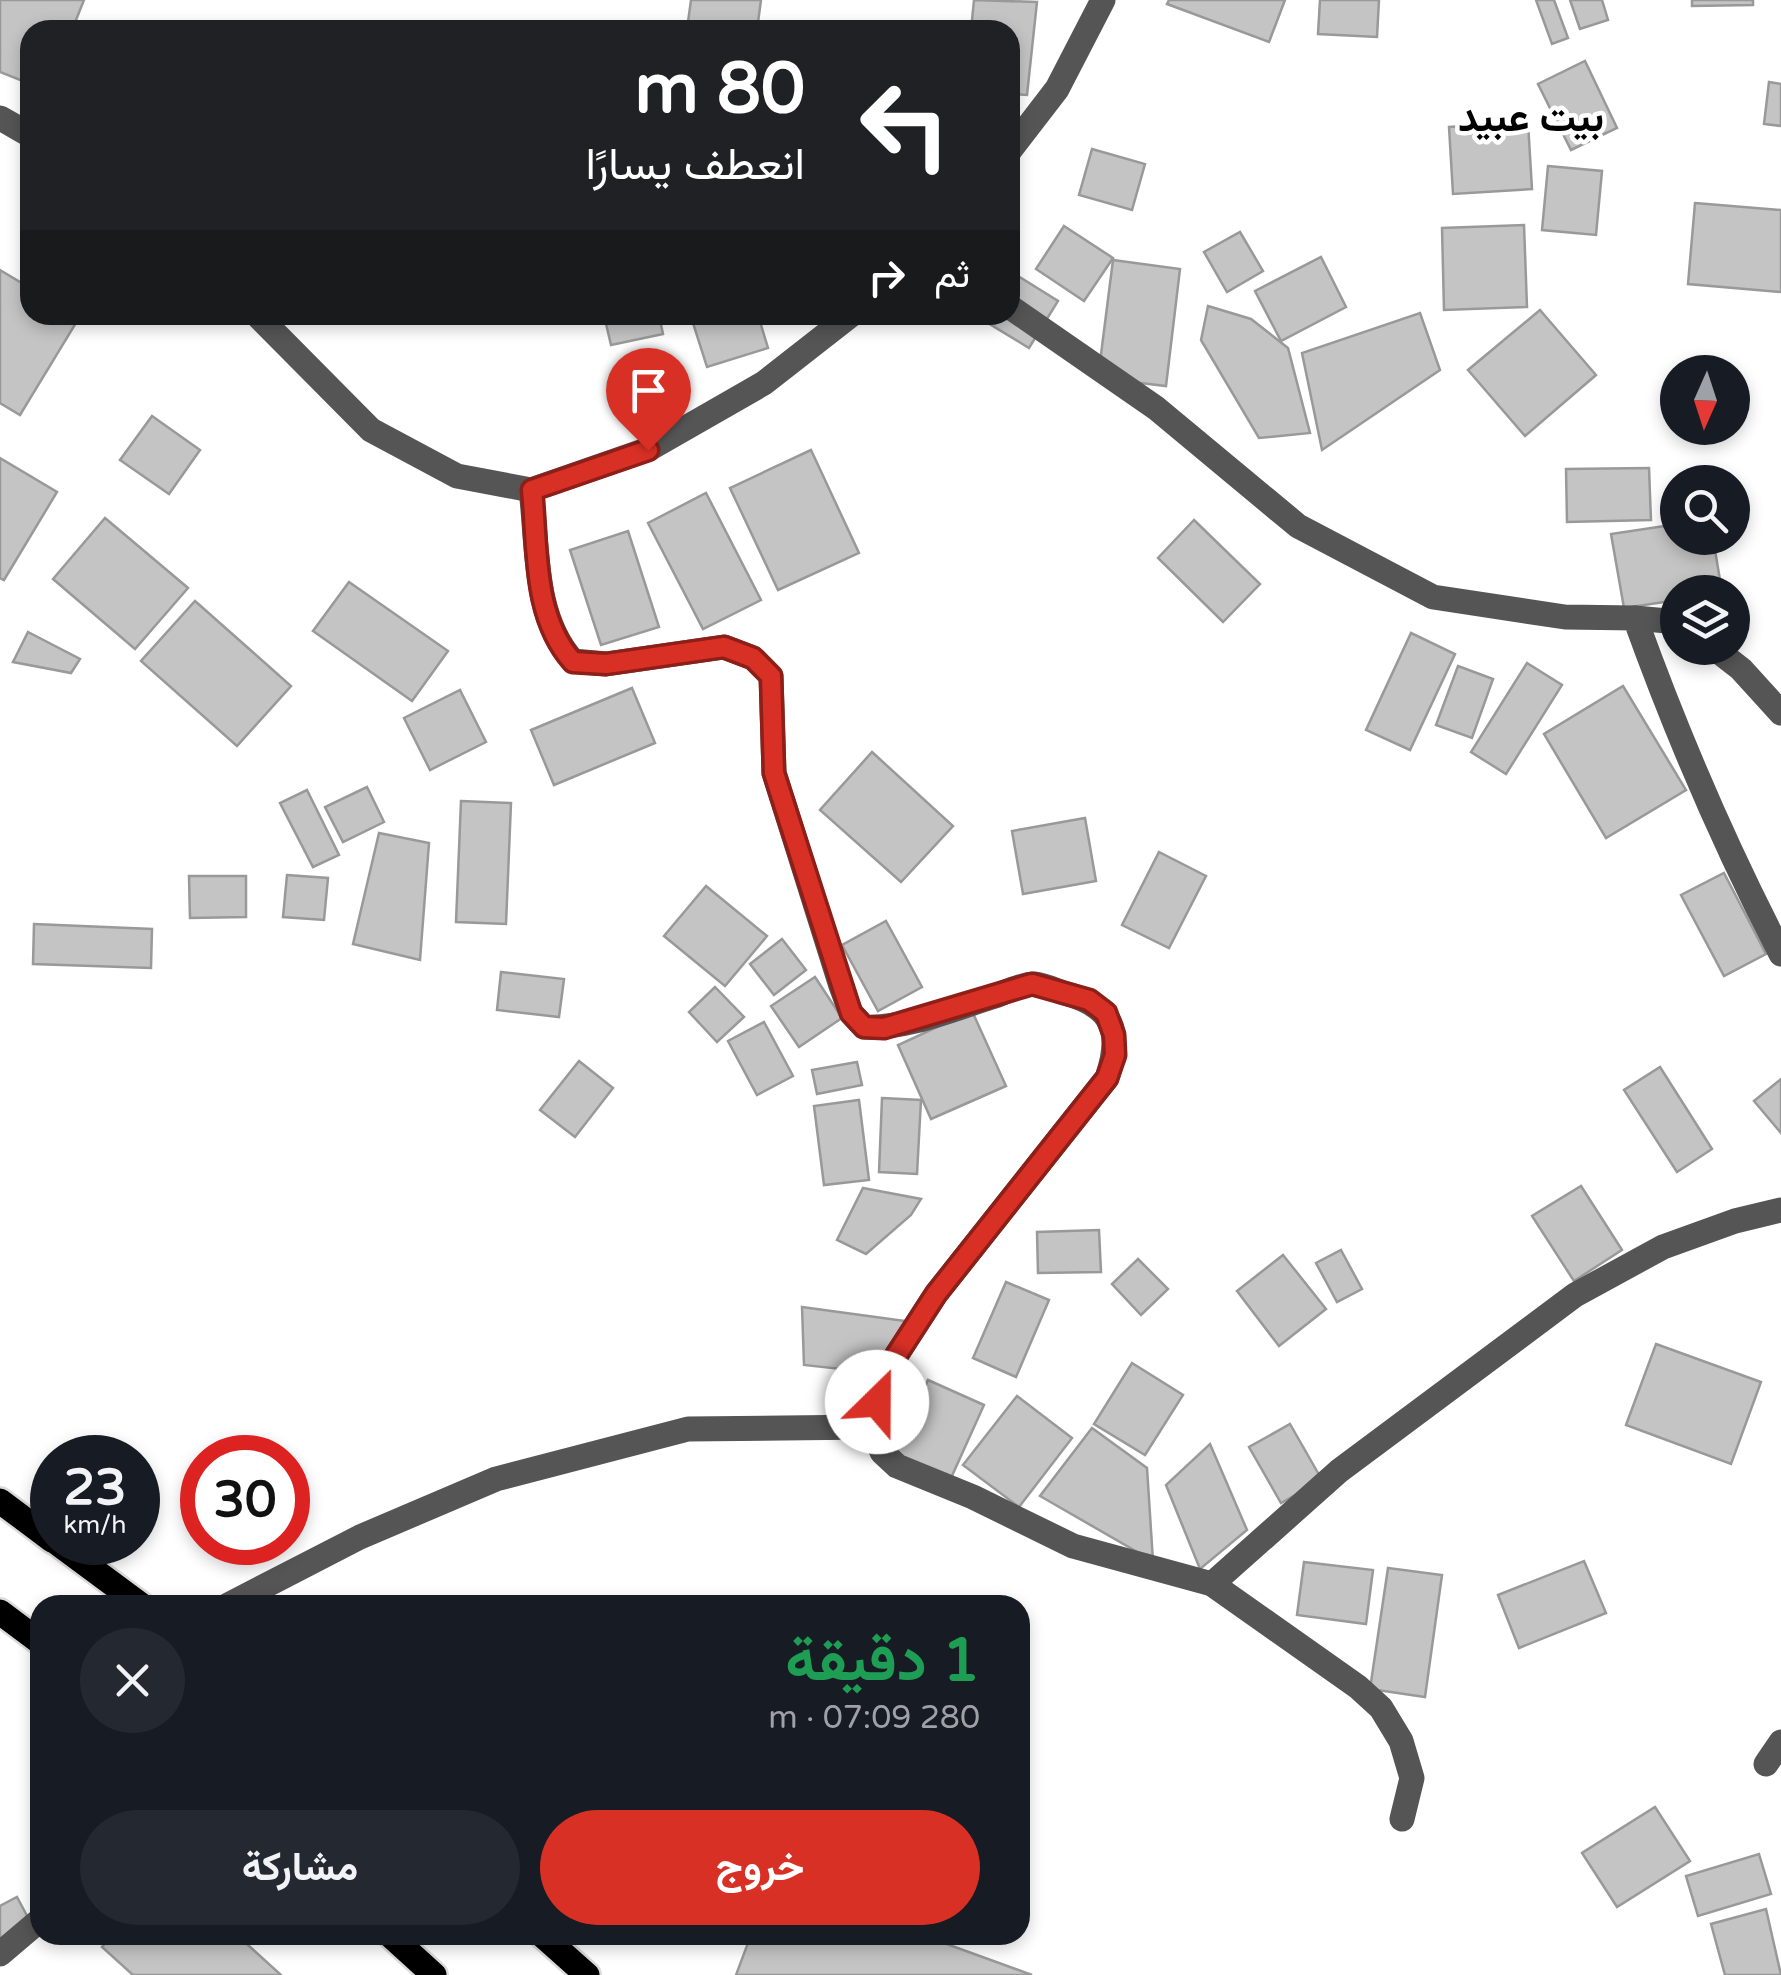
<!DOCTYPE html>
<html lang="ar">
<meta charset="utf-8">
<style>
:root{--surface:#171b24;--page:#242831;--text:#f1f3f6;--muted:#9ea1a6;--accent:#d93025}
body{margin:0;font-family:"Varela Round",Vazirmatn,sans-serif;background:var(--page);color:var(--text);direction:rtl;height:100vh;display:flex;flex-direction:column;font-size:38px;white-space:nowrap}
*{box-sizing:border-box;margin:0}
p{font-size:32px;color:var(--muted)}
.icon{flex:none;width:55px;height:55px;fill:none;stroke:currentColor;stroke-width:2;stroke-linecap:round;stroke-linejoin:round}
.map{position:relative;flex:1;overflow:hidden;direction:ltr}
.drawer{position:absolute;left:30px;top:1595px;width:1000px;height:350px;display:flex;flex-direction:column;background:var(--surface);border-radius:30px;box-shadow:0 5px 15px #0003;direction:rtl}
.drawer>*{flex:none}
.hud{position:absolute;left:20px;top:20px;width:1000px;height:305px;border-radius:30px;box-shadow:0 5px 15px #0003;direction:rtl;background:#202124;color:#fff;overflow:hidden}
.needle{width:65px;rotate:183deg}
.buttons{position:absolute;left:1660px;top:355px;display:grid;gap:20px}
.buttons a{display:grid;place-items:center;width:90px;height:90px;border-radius:50%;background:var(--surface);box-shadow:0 5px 15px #0003;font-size:50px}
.speed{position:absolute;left:30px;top:1435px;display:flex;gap:20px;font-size:50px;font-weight:700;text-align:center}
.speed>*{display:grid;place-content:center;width:130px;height:130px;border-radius:50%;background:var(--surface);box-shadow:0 5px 15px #0003;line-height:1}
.speed small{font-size:25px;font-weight:400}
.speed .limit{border:15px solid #d22;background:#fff;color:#111}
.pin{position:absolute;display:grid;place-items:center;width:85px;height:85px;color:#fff;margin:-102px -42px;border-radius:50% 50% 50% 0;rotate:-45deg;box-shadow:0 0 10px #0007}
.pin .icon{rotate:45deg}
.me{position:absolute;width:110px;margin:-55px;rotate:23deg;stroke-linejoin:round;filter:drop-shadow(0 0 8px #0008)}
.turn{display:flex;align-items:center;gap:35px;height:210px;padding:0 50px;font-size:45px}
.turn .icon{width:130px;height:130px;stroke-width:2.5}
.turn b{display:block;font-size:70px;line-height:85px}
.then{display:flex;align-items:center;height:95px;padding:0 50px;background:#0003;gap:20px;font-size:38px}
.round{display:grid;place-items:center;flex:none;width:105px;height:105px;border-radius:52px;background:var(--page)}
.headline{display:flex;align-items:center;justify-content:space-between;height:170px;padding:0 50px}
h1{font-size:60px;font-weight:700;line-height:75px;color:#1e9e55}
.action{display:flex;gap:20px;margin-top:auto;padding:20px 50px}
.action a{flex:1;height:115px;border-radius:60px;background:var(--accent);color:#fff;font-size:40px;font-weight:700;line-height:115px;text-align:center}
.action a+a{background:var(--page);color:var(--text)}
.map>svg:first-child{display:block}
.building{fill:#c4c4c4;stroke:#999;stroke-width:2.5}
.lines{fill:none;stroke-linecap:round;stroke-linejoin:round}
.major-casing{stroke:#dbdbdb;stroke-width:30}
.minor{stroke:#555;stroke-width:25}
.major{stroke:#000;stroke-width:25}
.route-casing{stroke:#8d1f18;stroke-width:25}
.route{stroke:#d93025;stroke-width:18}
.labels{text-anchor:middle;stroke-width:9;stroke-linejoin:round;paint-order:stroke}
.district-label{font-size:40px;font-weight:bold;fill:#000;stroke:#fff}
</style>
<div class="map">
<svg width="1781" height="1975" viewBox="0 0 1781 1975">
<rect width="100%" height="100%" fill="#fff"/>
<!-- building -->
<g class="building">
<path d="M 0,0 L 84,0 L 72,30 L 30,30 L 30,84 L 0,72 Z"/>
<path d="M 691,0 L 761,0 L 757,30 L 687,29 Z"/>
<path d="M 974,0 L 1037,2 L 1027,95 L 1010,94 L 1010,30 L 971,30 Z"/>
<path d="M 1169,0 L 1285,0 L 1269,42 L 1167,4 Z"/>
<path d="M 1320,0 L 1379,0 L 1377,37 L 1318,34 Z"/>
<path d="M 1536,0 L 1554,0 L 1568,38 L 1552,44 Z"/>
<path d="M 1570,0 L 1602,0 L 1608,20 L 1580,29 Z"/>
<path d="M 1692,0 L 1753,0 L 1753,5 L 1692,6 Z"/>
<path d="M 288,22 L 289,30 L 226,30 Z"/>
<path d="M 1585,61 L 1617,128 L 1571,150 L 1538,84 Z"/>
<path d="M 1769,82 L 1781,84 L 1781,126 L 1764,124 Z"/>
<path d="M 1528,122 L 1532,189 L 1453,194 L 1449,127 Z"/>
<path d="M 1092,149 L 1145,164 L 1132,210 L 1079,195 Z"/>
<path d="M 1548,166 L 1602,171 L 1596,235 L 1542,230 Z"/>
<path d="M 1695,203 L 1781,210 L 1781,292 L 1688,284 Z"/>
<path d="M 1524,225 L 1527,307 L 1444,310 L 1442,228 Z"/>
<path d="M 1064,226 L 1113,258 L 1084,301 L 1036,269 Z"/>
<path d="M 1240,232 L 1263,271 L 1227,292 L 1204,252 Z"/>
<path d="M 1321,257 L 1346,307 L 1281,341 L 1255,291 Z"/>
<path d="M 1113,260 L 1180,269 L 1166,386 L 1098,378 Z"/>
<path d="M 0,270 L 30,288 L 30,315 L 74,315 L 79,318 L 20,415 L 0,403 Z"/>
<path d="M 1018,276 L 1058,301 L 1029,348 L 988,323 L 993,315 L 1010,315 L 1010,289 Z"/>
<path d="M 1208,306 L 1251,319 L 1288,348 L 1310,433 L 1259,438 L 1201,340 Z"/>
<path d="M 1540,310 L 1596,375 L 1525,436 L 1468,370 Z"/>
<path d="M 1420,313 L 1440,370 L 1322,450 L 1302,353 Z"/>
<path d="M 604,315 L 659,315 L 663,334 L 611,345 Z"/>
<path d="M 717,315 L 758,315 L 768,348 L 707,367 L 693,323 Z"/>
<path d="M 152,416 L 200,450 L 169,494 L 120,460 Z"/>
<path d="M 811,450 L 859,553 L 778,590 L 730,488 Z"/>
<path d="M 0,458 L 57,492 L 4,580 L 0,578 Z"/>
<path d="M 1649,468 L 1651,520 L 1567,522 L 1566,469 Z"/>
<path d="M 706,493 L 761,600 L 703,629 L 648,523 Z"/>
<path d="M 105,518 L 188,588 L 135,649 L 53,579 Z"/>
<path d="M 1194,520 L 1260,584 L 1223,622 L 1158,558 Z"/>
<path d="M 1678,524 L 1678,538 L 1713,538 L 1722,592 L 1678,592 L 1678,600 L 1624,608 L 1611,534 Z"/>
<path d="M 628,531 L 659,627 L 601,645 L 570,550 Z"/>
<path d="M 349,582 L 448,651 L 412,701 L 313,631 Z"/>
<path d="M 195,601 L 291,686 L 237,746 L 141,661 Z"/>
<path d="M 28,632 L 80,659 L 71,673 L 13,662 Z"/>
<path d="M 1411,633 L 1455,654 L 1410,750 L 1366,730 Z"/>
<path d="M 1527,663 L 1562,685 L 1506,774 L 1471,752 Z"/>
<path d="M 1458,666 L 1493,679 L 1472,738 L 1436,725 Z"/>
<path d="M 1623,686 L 1686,790 L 1606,838 L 1544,734 Z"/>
<path d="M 632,688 L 655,743 L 554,785 L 531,730 Z"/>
<path d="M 460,690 L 486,742 L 430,770 L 404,718 Z"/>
<path d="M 872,752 L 953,826 L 901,882 L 820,810 Z"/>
<path d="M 367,787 L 384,822 L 343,842 L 325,807 Z"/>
<path d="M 307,790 L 339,855 L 313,867 L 280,803 Z"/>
<path d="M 461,801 L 511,803 L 506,924 L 456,922 Z"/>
<path d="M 1085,818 L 1096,881 L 1023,894 L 1012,831 Z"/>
<path d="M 379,833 L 429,843 L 420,960 L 353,944 Z"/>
<path d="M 1159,852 L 1206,876 L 1169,948 L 1122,925 Z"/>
<path d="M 1724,873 L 1766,954 L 1724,976 L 1681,895 Z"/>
<path d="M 287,875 L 328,878 L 324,920 L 283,917 Z"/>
<path d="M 189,876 L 246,876 L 246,917 L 190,918 Z"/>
<path d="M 706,886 L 767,936 L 725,986 L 664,936 Z"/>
<path d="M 886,921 L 922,987 L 878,1011 L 842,945 Z"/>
<path d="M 34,924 L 152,929 L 151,968 L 33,964 Z"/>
<path d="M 782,939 L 806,970 L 774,995 L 750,964 Z"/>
<path d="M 501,972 L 564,979 L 559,1017 L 497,1010 Z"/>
<path d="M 815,977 L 842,1018 L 799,1047 L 771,1006 Z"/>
<path d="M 715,987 L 744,1017 L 717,1042 L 689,1012 Z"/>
<path d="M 972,1011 L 1006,1086 L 931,1119 L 898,1045 Z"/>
<path d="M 764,1022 L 793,1076 L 757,1095 L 728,1041 Z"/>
<path d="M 579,1061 L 613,1088 L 575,1137 L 540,1110 Z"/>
<path d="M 857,1062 L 862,1085 L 817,1094 L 812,1070 Z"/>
<path d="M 1660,1067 L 1712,1149 L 1677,1172 L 1624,1090 Z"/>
<path d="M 1781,1079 L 1781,1133 L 1754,1101 Z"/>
<path d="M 882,1098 L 921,1100 L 917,1174 L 879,1172 Z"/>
<path d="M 859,1100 L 869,1180 L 824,1185 L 814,1106 Z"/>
<path d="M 1581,1186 L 1622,1250 L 1574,1281 L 1532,1216 Z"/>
<path d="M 863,1188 L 921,1199 L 911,1215 L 866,1254 L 837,1240 Z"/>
<path d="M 1099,1230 L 1101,1272 L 1038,1273 L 1037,1232 Z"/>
<path d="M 1341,1250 L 1362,1289 L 1337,1302 L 1316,1263 Z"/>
<path d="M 1283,1255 L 1326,1309 L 1279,1346 L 1237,1291 Z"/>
<path d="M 1138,1259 L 1168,1289 L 1141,1315 L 1112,1284 Z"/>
<path d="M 1006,1282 L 1049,1300 L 1016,1377 L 973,1358 Z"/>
<path d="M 802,1307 L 905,1321 L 877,1373 L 804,1365 Z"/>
<path d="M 1656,1344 L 1761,1382 L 1731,1464 L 1626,1425 Z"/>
<path d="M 1132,1363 L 1183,1395 L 1145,1455 L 1094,1424 Z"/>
<path d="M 928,1380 L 984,1405 L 951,1478 L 895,1454 Z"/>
<path d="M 1017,1396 L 1072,1438 L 1019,1507 L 963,1465 Z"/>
<path d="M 1290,1424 L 1322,1480 L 1281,1503 L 1249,1447 Z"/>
<path d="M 1092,1428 L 1147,1468 L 1153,1561 L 1040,1496 Z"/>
<path d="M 1210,1444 L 1247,1530 L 1200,1569 L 1166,1485 Z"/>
<path d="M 1584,1561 L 1606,1613 L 1519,1648 L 1498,1595 Z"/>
<path d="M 1304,1562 L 1373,1570 L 1366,1624 L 1297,1615 Z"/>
<path d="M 1388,1568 L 1442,1575 L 1425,1697 L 1370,1689 Z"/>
<path d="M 1655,1807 L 1690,1861 L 1617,1907 L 1582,1853 Z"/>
<path d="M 1759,1854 L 1771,1894 L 1698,1916 L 1686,1876 Z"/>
<path d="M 17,1897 L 33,1927 L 0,1945 L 0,1906 Z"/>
<path d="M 1766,1909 L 1781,1975 L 1725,1975 L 1711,1924 Z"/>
<path d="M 113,1935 L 237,1935 L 281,1975 L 133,1975 L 102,1947 Z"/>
<path d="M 751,1935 L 922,1935 L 1032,1975 L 736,1975 Z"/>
</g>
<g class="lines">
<!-- major casing -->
<g class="major-casing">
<g id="major">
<path d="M 0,1501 L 52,1540"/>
<path d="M 56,1542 L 141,1605"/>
<path d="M 0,1612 L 40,1642"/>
<path d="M 390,1935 L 434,1975"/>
<path d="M 542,1935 L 587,1975"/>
</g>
</g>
<!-- minor -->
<g class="minor">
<path d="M 0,118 L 30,135"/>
<path d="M 1010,150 L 1057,89 L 1103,0"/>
<path d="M 1010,307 L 1156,408 L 1298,526 L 1433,597 L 1565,617 L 1635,618 C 1676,732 1725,846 1781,954"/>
<path d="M 257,315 L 371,430 L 457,476 L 531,490 L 649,449 L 764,383 L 851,315"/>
<path d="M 531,490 C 538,547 533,617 573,661 L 606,664 L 724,647 L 753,658 L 771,676 L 774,773 L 841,986 L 851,1013 L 864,1027 C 909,1029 955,1008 998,995 C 1008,991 1023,984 1034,984 C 1044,985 1055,990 1064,993 C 1113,1006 1123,1031 1107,1078 L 936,1294 L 883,1376 L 871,1427 L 882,1452 L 897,1466 L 973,1497 L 1073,1546 L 1212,1584 L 1358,1687 L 1381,1708 L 1401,1741 L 1412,1778 L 1402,1819"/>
<path d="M 1635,618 L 1678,622"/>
<path d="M 1714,648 L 1741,669 L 1781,713"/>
<path d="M 1212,1584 L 1339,1471 L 1575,1295 L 1663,1247 L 1735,1221 L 1781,1210"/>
<path d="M 228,1605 L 360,1537 L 496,1479 L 688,1429 L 871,1427"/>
<path d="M 1766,1764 L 1781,1742"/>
<path d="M 0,1954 L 40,1920"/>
</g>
<!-- major -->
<use href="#major" class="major"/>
</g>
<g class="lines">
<!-- route casing -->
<g class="route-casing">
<path id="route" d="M 648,450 L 532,490 C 538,548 532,616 573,662 L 606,664 L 724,647 L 753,658 L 771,676 L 774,773 L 851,1013 L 864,1027 L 884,1028 L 1032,984 L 1089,1000 L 1106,1013 L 1114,1035 L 1115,1055 L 1107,1078 L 936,1294 L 883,1376 L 877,1402"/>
</g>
<!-- route -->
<use href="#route" class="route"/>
</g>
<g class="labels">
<!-- district labels -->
<g class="district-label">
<text x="1531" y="131">بيت عبيد</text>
</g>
</g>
</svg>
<div class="buttons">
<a><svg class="needle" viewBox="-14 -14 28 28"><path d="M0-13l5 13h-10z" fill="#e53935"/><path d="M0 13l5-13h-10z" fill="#9ea1a6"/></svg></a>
<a><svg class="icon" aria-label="search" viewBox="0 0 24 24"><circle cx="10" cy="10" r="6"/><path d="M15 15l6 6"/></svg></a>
<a><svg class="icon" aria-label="layers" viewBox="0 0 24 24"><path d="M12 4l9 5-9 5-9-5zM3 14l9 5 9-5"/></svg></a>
</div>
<div class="speed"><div>23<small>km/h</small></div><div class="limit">30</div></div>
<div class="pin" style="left:648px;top:450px;background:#d93025"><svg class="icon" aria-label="arrive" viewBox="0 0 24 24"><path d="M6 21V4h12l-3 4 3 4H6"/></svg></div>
<svg class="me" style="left:877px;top:1402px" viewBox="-20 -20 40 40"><circle r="19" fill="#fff"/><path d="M0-13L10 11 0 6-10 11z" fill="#d93025"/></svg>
<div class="hud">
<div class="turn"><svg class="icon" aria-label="left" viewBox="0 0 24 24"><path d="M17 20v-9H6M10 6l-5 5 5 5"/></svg><div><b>80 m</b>انعطف يسارًا</div></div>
<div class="then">ثم<svg class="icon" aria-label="right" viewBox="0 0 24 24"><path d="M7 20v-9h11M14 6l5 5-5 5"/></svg></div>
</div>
<section class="drawer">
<div class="headline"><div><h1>1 دقيقة</h1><p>280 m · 07:09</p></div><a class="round"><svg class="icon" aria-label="close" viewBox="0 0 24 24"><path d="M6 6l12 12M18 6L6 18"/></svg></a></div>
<div class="action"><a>خروج</a><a>مشاركة</a></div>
</section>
</div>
